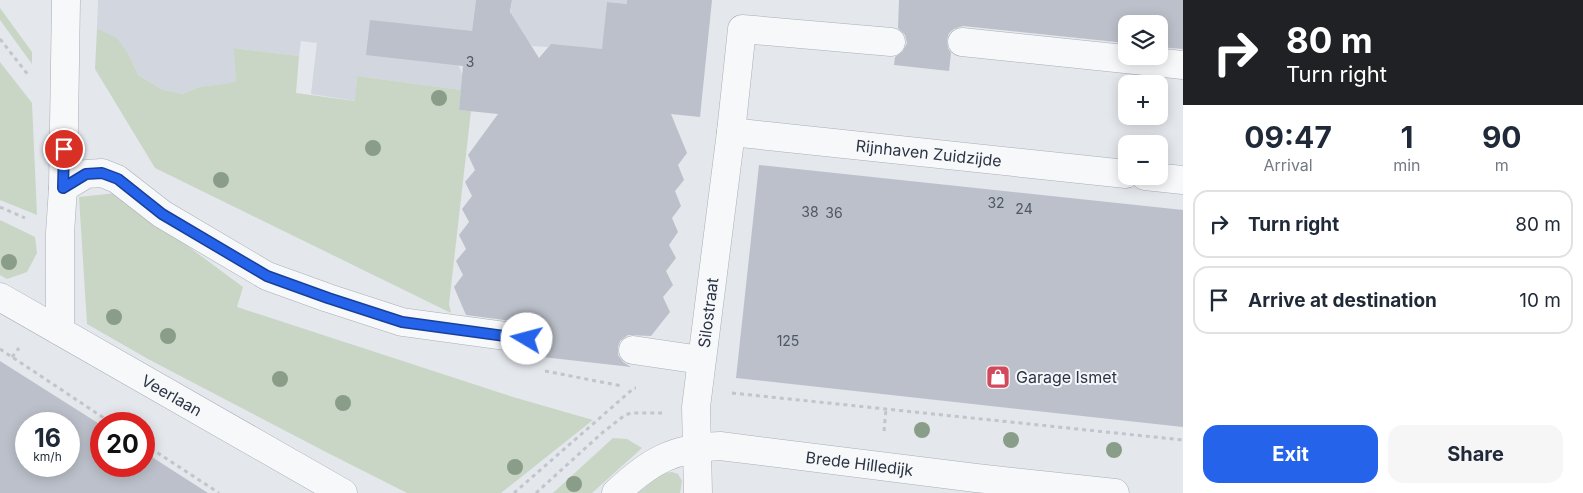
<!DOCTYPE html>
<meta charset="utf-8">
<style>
:root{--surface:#fff;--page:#f6f6f7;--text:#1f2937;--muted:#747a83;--line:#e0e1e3;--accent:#2563eb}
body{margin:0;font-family:Inter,sans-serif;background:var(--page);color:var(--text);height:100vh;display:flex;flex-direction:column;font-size:19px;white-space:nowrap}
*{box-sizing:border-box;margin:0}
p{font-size:16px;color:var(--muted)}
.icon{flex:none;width:28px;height:28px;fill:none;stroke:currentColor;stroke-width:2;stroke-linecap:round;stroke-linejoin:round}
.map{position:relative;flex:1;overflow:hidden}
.side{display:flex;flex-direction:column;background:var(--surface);width:400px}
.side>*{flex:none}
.hud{background:#202124;color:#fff;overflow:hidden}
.controls{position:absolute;left:1118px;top:15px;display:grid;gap:10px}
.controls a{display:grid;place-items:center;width:50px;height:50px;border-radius:10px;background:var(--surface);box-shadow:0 2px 12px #0003;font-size:25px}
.speed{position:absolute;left:15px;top:412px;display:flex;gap:10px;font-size:25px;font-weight:700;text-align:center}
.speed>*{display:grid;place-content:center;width:65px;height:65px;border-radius:50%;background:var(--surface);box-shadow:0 2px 12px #0003;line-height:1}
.speed small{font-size:12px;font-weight:400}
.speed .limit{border:8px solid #d22;background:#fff;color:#111}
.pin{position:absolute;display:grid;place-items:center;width:42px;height:42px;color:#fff;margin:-21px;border:2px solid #fff;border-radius:50%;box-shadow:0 1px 5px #0007}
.me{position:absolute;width:55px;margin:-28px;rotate:278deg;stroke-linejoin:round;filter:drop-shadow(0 0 4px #0008)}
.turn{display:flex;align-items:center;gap:18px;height:105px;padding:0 20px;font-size:22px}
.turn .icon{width:65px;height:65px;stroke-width:2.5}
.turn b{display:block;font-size:35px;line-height:42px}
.eta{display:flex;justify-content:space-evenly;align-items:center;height:85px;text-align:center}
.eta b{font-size:30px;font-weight:700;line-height:35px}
.cta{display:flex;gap:10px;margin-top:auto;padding:10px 20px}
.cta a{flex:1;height:58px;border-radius:15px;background:var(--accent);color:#fff;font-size:20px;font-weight:700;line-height:58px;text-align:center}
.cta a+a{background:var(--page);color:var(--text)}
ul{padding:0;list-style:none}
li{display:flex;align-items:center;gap:15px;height:68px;margin:0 10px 8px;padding:0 10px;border:2px solid var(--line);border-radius:15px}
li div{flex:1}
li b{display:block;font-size:19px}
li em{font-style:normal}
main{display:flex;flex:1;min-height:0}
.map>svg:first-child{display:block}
.built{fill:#d2d6de}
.green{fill:#c9d6c5}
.building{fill:#bbc0ca;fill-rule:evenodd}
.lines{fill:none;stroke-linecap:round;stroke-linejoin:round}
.minor-casing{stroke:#a9aeb7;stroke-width:29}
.path{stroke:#c2c5cb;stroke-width:3;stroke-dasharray:4 4;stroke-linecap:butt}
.minor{stroke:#f7f8fa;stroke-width:28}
.tree{fill:#899d89}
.route-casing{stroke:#184099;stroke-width:12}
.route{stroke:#2563eb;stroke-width:9}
.labels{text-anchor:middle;stroke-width:4;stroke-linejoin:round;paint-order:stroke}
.number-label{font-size:14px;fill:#4f5766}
.street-label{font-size:16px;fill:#2b3445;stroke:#f4f6f9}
.poi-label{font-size:16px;fill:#2b3445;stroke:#f4f6f9;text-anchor:start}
</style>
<main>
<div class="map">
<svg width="1183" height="493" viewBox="0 0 1183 493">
<rect width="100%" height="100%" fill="#e4e7ec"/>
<!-- built -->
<g class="built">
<path d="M 98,0 L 476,0 L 470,46 L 456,59 L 463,76 L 461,90 L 357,76 L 356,101 L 311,94 L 317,43 L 301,41 L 299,56 L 235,48 L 236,81 L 231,83 L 199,87 L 183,94 L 163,90 L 138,75 L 129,55 L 97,29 Z"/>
<path d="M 489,0 L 627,0 L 627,4 L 607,2 L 604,45 L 600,52 L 554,48 L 552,44 L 548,47 L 532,46 L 529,42 L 526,45 L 508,31 L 512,1 Z"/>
</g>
<!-- green -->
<g class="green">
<path d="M 0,8 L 32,52 L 32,64 L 0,20 Z"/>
<path d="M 97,29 L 117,38 L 129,55 L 138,75 L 163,90 L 183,94 L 199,87 L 230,83 L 236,81 L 234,48 L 299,56 L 296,93 L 355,101 L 357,76 L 461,90 L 459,110 L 471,111 L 449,304 L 451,313 L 155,168 L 95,69 Z"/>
<path d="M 0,62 L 32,103 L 37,215 L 0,200 Z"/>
<path d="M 116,193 L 243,287 L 237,307 L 513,397 L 593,420 L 501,493 L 407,493 L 324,451 L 148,359 L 87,324 L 79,197 Z"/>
<path d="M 0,220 L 35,237 L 37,253 L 27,272 L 7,279 L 0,275 Z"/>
<path d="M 613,438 L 627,439 L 642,448 L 592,493 L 553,493 Z"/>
<path d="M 672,472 L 678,474 L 682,481 L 680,493 L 638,493 L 662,473 Z"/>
</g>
<!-- building -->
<g class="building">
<path d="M 476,0 L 512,0 L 510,12 L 539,58 L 551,44 L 602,49 L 607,2 L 627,4 L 627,0 L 712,0 L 700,117 L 671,114 L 687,153 L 678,165 L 684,180 L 675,191 L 681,206 L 672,218 L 678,232 L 669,245 L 676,258 L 666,271 L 673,285 L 663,297 L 670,312 L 651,336 L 628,335 L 620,341 L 618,347 L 618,355 L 623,362 L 631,367 L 525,355 L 533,353 L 539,349 L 542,342 L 542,334 L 537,327 L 528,323 L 466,315 L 454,287 L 463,275 L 456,261 L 466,249 L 459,235 L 469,222 L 462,209 L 472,196 L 465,182 L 475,170 L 468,155 L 498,114 L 459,110 L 463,66 L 366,55 L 370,20 L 472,31 Z"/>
<path d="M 899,0 L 1183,0 L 1183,49 L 1159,47 L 1159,24 L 1126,24 L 1126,43 L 963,26 L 954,29 L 949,33 L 947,40 L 948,48 L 951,53 L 949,71 L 894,65 L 895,57 L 903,51 L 907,43 L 905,35 L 898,28 Z"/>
<path d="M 759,165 L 1183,210 L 1183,427 L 736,378 Z"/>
<path d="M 0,361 L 101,425 L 101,466 L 144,466 L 144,452 L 208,493 L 0,493 ZM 26,424 L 69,424 L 69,466 L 26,466 Z"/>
</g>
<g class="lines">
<!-- minor casing -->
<g class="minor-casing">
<g id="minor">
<path d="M 962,42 L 1183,65"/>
<path id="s1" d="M 731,132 L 1126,174"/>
<path d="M 1145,176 L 1183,180"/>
<path d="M 63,188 L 86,174 L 102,173 L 117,179 L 162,214 L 267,276 L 328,298 L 402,322 L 527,339"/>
<path id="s2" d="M 0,297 L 343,493"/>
<path d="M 60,331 L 60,233 L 63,188 L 66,0"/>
<path d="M 633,350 L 701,360"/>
<path id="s3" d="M 616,493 C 650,461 673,448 720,446 L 976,478 L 1115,493"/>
<path id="s4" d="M 698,493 L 696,407 L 731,132 L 742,29 L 891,42"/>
</g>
</g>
<!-- path -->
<g class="path">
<path d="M 0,39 L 29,76"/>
<path d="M 0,207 L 25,218"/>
<path d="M 0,349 L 113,424"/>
<path d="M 12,357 L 19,348"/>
<path d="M 545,371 L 622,386"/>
<path d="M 732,393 L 1183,440"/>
<path d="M 884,431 L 886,409"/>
<path d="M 144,444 L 219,493"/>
<path d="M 514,493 L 634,388 L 636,388"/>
<path d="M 536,493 L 602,433 L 625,415 L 631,413 L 662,413"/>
</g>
<!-- minor -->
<use href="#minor" class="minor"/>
</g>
<!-- trees -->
<g class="tree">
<circle cx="439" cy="98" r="8"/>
<circle cx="373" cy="148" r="8"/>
<circle cx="221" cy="180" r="8"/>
<circle cx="9" cy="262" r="8"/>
<circle cx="114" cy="317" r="8"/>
<circle cx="168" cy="336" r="8"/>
<circle cx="280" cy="379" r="8"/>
<circle cx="343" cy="403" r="8"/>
<circle cx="922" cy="430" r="8"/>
<circle cx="1011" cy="440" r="8"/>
<circle cx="1114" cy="450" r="8"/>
<circle cx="515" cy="467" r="8"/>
<circle cx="574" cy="484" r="8"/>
</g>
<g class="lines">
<!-- route casing -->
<g class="route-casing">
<path id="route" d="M 64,149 L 63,188 L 86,174 L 102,173 L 118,179 L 162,214 L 267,276 L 328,298 L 402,322 L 527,339"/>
</g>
<!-- route -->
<use href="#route" class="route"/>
</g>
<!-- icons -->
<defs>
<g id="shop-square" transform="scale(1.25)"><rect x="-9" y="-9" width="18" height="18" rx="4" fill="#d1495b" stroke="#f4f6f9"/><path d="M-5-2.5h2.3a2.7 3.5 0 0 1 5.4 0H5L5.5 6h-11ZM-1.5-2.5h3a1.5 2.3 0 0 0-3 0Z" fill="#fff"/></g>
</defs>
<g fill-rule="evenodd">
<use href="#shop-square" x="998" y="377"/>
</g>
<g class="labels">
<!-- number labels -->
<g class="number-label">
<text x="470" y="67">3</text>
<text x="996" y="208">32</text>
<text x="1024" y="214">24</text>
<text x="810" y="217">38</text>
<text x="834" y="218">36</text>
<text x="788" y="346">125</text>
</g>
<!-- street labels -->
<g class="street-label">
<text dy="6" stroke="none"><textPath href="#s1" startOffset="199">Rijnhaven Zuidzijde</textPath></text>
<text dy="6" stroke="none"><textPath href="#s4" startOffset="181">Silostraat</textPath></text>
<text dy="6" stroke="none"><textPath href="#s2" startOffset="198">Veerlaan</textPath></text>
<text dy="6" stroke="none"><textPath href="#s3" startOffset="258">Brede Hilledijk</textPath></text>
</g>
<!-- poi labels -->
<g class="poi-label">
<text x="1016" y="383">Garage Ismet</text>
</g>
</g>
</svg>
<div class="controls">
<a><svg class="icon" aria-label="layers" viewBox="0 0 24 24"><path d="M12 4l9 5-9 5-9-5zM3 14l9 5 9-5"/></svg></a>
<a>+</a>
<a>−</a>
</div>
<div class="speed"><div>16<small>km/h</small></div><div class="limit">20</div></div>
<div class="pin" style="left:64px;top:149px;background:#d93025"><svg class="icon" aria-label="arrive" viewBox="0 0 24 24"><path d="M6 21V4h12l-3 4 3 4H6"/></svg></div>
<svg class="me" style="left:527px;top:339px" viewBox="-20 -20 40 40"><circle r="19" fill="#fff"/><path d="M0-13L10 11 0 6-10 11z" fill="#2563eb"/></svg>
</div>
<section class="side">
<div class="hud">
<div class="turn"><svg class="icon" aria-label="right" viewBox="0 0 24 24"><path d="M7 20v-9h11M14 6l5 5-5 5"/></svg><div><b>80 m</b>Turn right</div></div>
</div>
<div class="eta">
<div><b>09:47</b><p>Arrival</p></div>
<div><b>1</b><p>min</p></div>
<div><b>90</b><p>m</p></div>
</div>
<ul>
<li><svg class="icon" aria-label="right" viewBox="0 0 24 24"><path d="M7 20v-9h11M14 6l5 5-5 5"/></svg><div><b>Turn right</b></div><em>80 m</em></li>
<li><svg class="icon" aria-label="arrive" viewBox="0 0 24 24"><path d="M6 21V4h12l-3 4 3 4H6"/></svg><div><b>Arrive at destination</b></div><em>10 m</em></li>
</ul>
<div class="cta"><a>Exit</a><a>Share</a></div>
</section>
</main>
